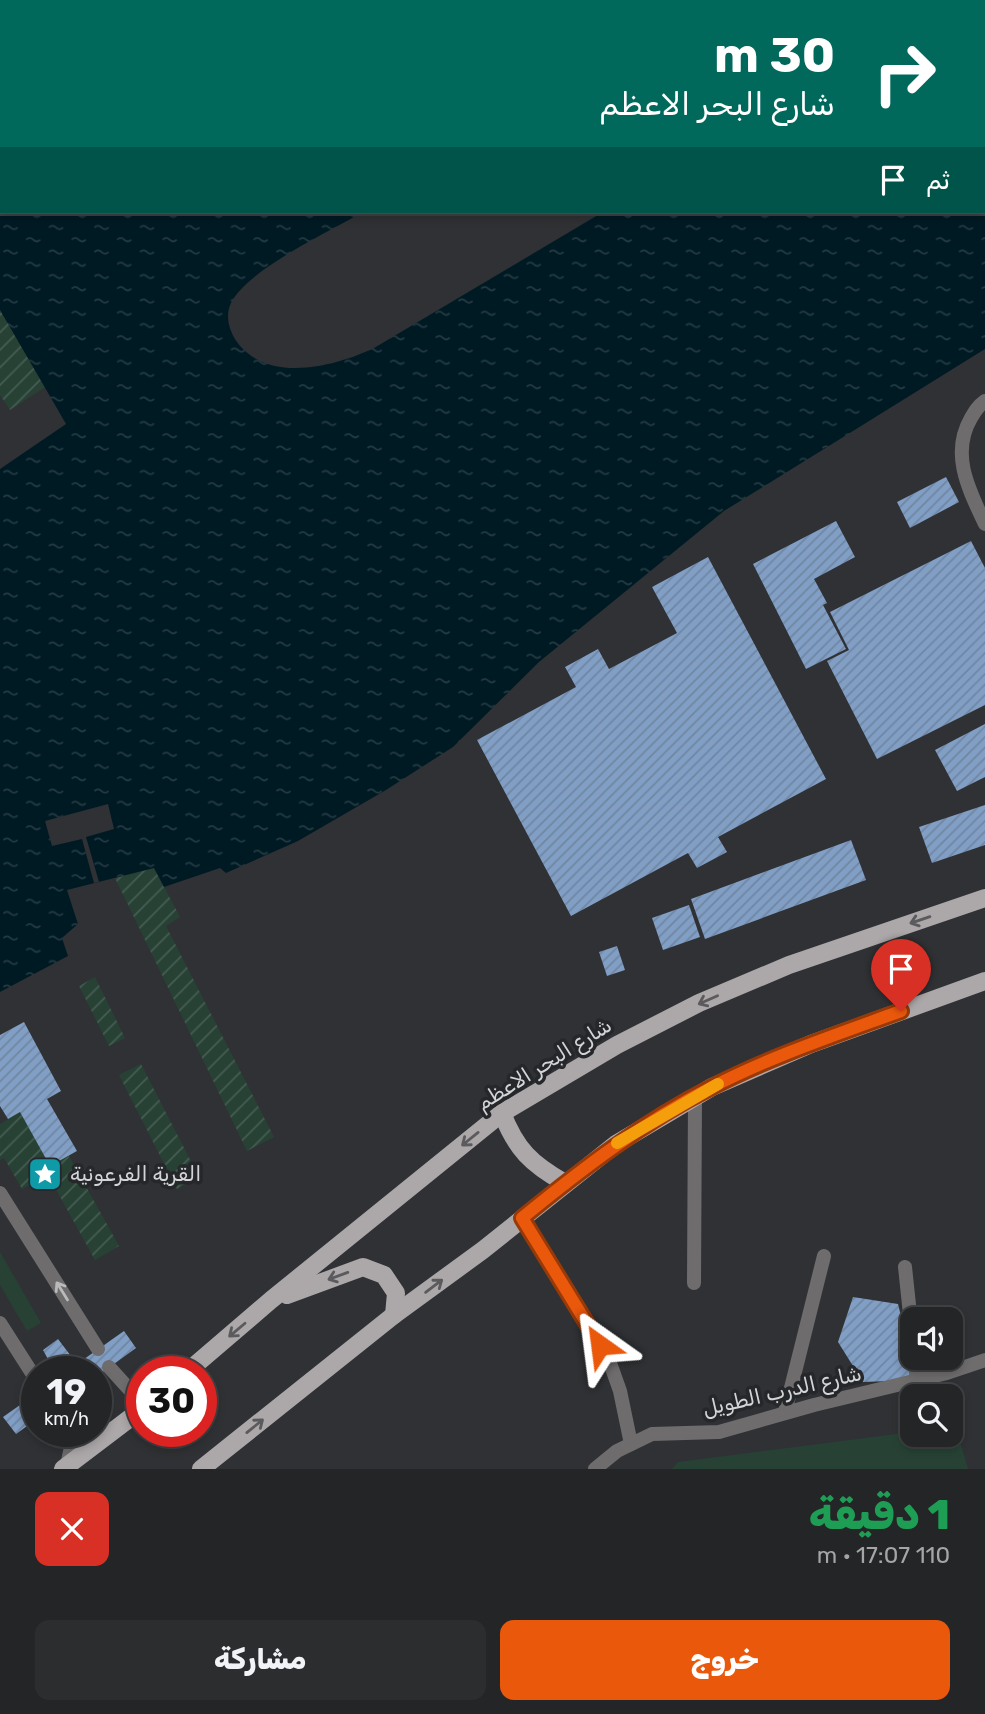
<!DOCTYPE html>
<html lang="ar">
<meta charset="utf-8">
<style>
:root{--surface:#232527;--page:#2b2d2f;--text:#f1f3f6;--muted:#a3a5a7;--line:#404244;--accent:#ea580c}
body{margin:0;font-family:Rubik,"Noto Naskh Arabic",sans-serif;background:var(--page);color:var(--text);direction:rtl;height:100vh;display:flex;flex-direction:column;font-size:26px;white-space:nowrap}
*{box-sizing:border-box;margin:0}
p{font-size:23px;color:var(--muted)}
.icon{flex:none;width:38px;height:38px;fill:none;stroke:currentColor;stroke-width:2;stroke-linecap:round;stroke-linejoin:round}
.map{position:relative;height:1469px;overflow:hidden;direction:ltr}
.sheet{display:flex;flex-direction:column;background:var(--surface);flex:1}
.sheet>*{flex:none}
.banner{position:absolute;left:0px;top:0px;width:985px;height:214px;box-shadow:0 4px 10px #0003,0 0 0 2px var(--line);direction:rtl;background:#00695c;color:#fff;overflow:hidden}
.controls{position:absolute;left:900px;top:1307px;display:grid;gap:14px}
.controls a{display:grid;place-items:center;width:63px;height:63px;border-radius:14px;background:var(--surface);box-shadow:0 4px 10px #0003,0 0 0 2px var(--line);font-size:35px}
.speed{position:absolute;left:21px;top:1356px;display:flex;gap:14px;font-size:35px;font-weight:700;text-align:center}
.speed>*{display:grid;place-content:center;width:91px;height:91px;border-radius:50%;background:var(--surface);box-shadow:0 4px 10px #0003,0 0 0 2px var(--line);line-height:1}
.speed small{font-size:18px;font-weight:400}
.speed .limit{border:10px solid #d22;background:#fff;color:#111}
.pin{position:absolute;display:grid;place-items:center;width:60px;height:60px;color:#fff;margin:-72px -30px;border-radius:50% 50% 50% 0;rotate:-45deg;box-shadow:0 0 7px #0007}
.pin .icon{rotate:45deg}
.me{position:absolute;width:77px;margin:-38px;rotate:329deg;stroke-linejoin:round;filter:drop-shadow(0 0 5px #0008)}
.turn{display:flex;align-items:center;gap:24px;height:147px;padding:0 35px;font-size:32px}
.turn .icon{width:91px;height:91px;stroke-width:2.5}
.turn b{display:block;font-size:49px;line-height:60px}
.then{display:flex;align-items:center;height:66px;padding:0 35px;background:#0003;gap:14px;font-size:26px}
.round{display:grid;place-items:center;flex:none;width:74px;height:74px;border-radius:14px;background:var(--page)}
.head{display:flex;align-items:center;justify-content:space-between;height:119px;padding:0 35px}
h1{font-size:42px;font-weight:800;line-height:52px;color:#1e9e55}
.primary-button{display:flex;gap:14px;margin-top:auto;padding:14px 35px}
.primary-button a{flex:1;height:80px;border-radius:14px;background:var(--accent);color:#fff;font-size:28px;font-weight:800;line-height:80px;text-align:center}
.primary-button a+a{background:var(--page);color:var(--text)}
.map>svg:first-child{display:block}
.grass{fill:#274235}
.garden{fill:url(#garden-furrows)}
.water{fill:url(#water-ripples)}
.pier{fill:#2f3134}
.building{fill:url(#building-hatch)}
.lines{fill:none;stroke-linecap:round;stroke-linejoin:round}
.lane{stroke:#6f6c6d;stroke-width:14}
.street{stroke:#6f6c6d;stroke-width:14}
.primary{stroke:#aca7a8;stroke-width:18}
.oneway{stroke:#5b5a5c}
.oneway2{stroke:#b9babc}
.route-casing{stroke:#983908;stroke-width:18}
.route{stroke:#ea580c;stroke-width:12}
.slow{stroke:#f59e0b;stroke-width:12}
.labels{text-anchor:middle;stroke-width:7;stroke-linejoin:round;paint-order:stroke}
.street-label{font-size:21px;fill:#d2d4d6;stroke:#25272a}
.poi-label{font-size:21px;fill:#d2d4d6;stroke:#25272a;text-anchor:start}
</style>
<div class="map">
<svg width="985" height="1469" viewBox="0 0 985 1469">
<defs>
<pattern id="garden-furrows" width="10" height="10" patternUnits="userSpaceOnUse" patternTransform="scale(1.75)"><rect width="10" height="10" fill="#274235"/><path d="M-1 1l2-2M0 10L10 0M9 11l2-2" fill="none" stroke="#455c52"/></pattern>
<pattern id="water-ripples" width="26" height="14" patternUnits="userSpaceOnUse" patternTransform="scale(1.75)"><rect width="26" height="14" fill="#001a24"/><path d="M2 4q2-2 4 0t4 0M15 11q2-2 4 0t4 0" fill="none" stroke="#243a43"/></pattern>
<pattern id="building-hatch" width="6" height="6" patternUnits="userSpaceOnUse" patternTransform="scale(1.75)"><rect width="6" height="6" fill="#819ec4"/><path d="M-1 1l2-2M0 6l6-6M5 7l2-2" fill="none" stroke="#7086a3"/></pattern>
</defs>
<rect width="100%" height="100%" fill="#2f3134"/>
<!-- grass -->
<g class="grass">
<path d="M 0,1252 L 41,1323 L 27,1331 L 0,1285 Z"/>
<path d="M 950,1427 L 956,1427 L 968,1469 L 672,1469 L 678,1462 L 912,1432 L 912,1435 L 950,1435 Z"/>
</g>
<!-- garden -->
<g class="garden">
<path d="M 0,310 L 45,387 L 10,410 L 0,395 Z"/>
<path d="M 154,868 L 180,917 L 166,926 L 274,1137 L 247,1151 L 115,878 Z"/>
<path d="M 95,977 L 125,1038 L 109,1046 L 79,986 Z"/>
<path d="M 141,1064 L 199,1177 L 177,1189 L 119,1075 Z"/>
<path d="M 20,1112 L 50,1166 L 69,1156 L 119,1246 L 95,1260 L 48,1175 L 22,1189 L 4,1158 L 0,1160 L 0,1124 Z"/>
</g>
<!-- water -->
<g class="water">
<path d="M 303,0 L 630,0 L 301,2 Z"/>
<path d="M 959,0 L 985,0 L 985,349 L 724,511 L 539,662 L 453,747 L 386,790 L 298,841 L 226,873 L 220,868 L 164,887 L 154,868 L 67,890 L 78,924 L 62,938 L 68,956 L 0,992 L 0,469 L 66,424 L 0,310 L 0,84 L 2,82 L 2,212 L 363,212 C 329,232 248,269 231,303 C 225,315 229,329 235,339 C 265,385 334,367 374,348 L 603,212 L 984,212 L 984,2 L 956,2 Z"/>
</g>
<!-- pier -->
<path class="pier" d="M 108,804 L 114,829 L 86,837 L 99,882 L 94,883 L 82,839 L 52,846 L 45,821 Z"/>
<!-- building -->
<g class="building">
<path d="M 946,477 L 959,502 L 910,528 L 897,502 Z"/>
<path d="M 836,521 L 855,557 L 814,579 L 827,603 L 823,605 L 846,649 L 806,669 L 753,564 Z"/>
<path d="M 971,541 L 985,568 L 985,705 L 877,759 L 827,661 L 849,650 L 830,612 Z"/>
<path d="M 708,557 L 826,779 L 718,837 L 727,852 L 697,868 L 688,853 L 571,916 L 477,740 L 576,687 L 565,667 L 598,649 L 609,669 L 677,633 L 652,587 Z"/>
<path d="M 985,724 L 985,777 L 957,791 L 935,750 Z"/>
<path d="M 985,805 L 985,845 L 932,863 L 919,827 Z"/>
<path d="M 851,840 L 866,880 L 705,939 L 691,899 Z"/>
<path d="M 689,905 L 700,937 L 663,950 L 652,918 Z"/>
<path d="M 617,946 L 625,970 L 607,976 L 599,952 Z"/>
<path d="M 24,1022 L 61,1091 L 47,1099 L 77,1151 L 50,1166 L 20,1112 L 8,1119 L 0,1106 L 0,1035 Z"/>
<path d="M 853,1297 L 898,1304 L 917,1380 L 863,1382 L 838,1342 Z"/>
<path d="M 124,1331 L 136,1348 L 96,1377 L 96,1372 L 55,1372 L 43,1350 L 58,1339 L 77,1364 Z"/>
<path d="M 37,1393 L 37,1419 L 16,1434 L 3,1417 Z"/>
</g>
<g class="lines">
<!-- lane -->
<g class="lane">
<path d="M 985,401 C 978,406 975,411 971,418 C 950,454 969,490 985,524"/>
<path d="M 0,1193 L 98,1349"/>
<path d="M 0,1323 L 37,1381"/>
<path d="M 109,1367 L 129,1389 L 142,1394"/>
<path d="M 67,1466 L 71,1447 L 67,1432"/>
</g>
<!-- street -->
<g class="street">
<path d="M 522,1218 L 609,1360 L 620,1391 L 631,1444"/>
<path d="M 905,1267 L 912,1333"/>
<path d="M 694,1283 L 695,1097"/>
<path d="M 914,1358 L 917,1380"/>
<path d="M 785,1412 L 824,1256"/>
<path d="M 595,1469 L 617,1451 L 652,1434 L 719,1432 L 814,1405 L 947,1373 L 985,1360"/>
</g>
<!-- primary -->
<g class="primary">
<path d="M 502,1113 C 516,1149 531,1164 565,1183"/>
<path d="M 287,1295 L 363,1267 L 384,1275 L 396,1293 L 394,1315"/>
<path d="M 187,1372 L 271,1300 L 502,1113 L 617,1045 L 699,1003 L 789,965 L 985,898"/>
<path d="M 63,1469 L 142,1409"/>
<path d="M 201,1469 L 394,1315 L 483,1250 L 616,1144 L 712,1087 L 811,1044 L 985,981"/>
</g>
</g>
<!-- one-way arrows -->
<defs><path id="oneway-shaft" d="M-6 0H5M1.5-3L5.5 0L1.5 3" fill="none" stroke-width="1.6" stroke-linecap="round" stroke-linejoin="round" transform="scale(1.75)"/></defs>
<g class="oneway">
<use href="#oneway-shaft" transform="translate(920 920) rotate(161)"/>
<use href="#oneway-shaft" transform="translate(708 1000) rotate(156)"/>
<use href="#oneway-shaft" transform="translate(470 1139) rotate(141)"/>
<use href="#oneway-shaft" transform="translate(338 1276) rotate(160)"/>
<use href="#oneway-shaft" transform="translate(434 1286) rotate(-37)"/>
<use href="#oneway-shaft" transform="translate(237 1330) rotate(140)"/>
<use href="#oneway-shaft" transform="translate(255 1426) rotate(-39)"/>
</g>
<use class="oneway2" href="#oneway-shaft" transform="translate(62 1291) rotate(-122)"/>
<g class="lines">
<!-- route casing -->
<g class="route-casing">
<path id="route" d="M 600,1345 L 522,1218 C 582,1169 643,1122 712,1087 C 772,1056 838,1034 901,1011"/>
</g>
<!-- route -->
<use href="#route" class="route"/>
<!-- slow -->
<path class="slow" d="M 617,1143 L 718,1084"/>
</g>
<!-- icons -->
<defs>
<g id="sight-square" transform="scale(1.75)"><rect x="-9" y="-9" width="18" height="18" rx="4" fill="#0f9aa8" stroke="#25272a"/><path d="M0-6L1.8-2.2L6-1.7L2.9 1.2L3.7 5.4L0 3.3L-3.7 5.4L-2.9 1.2L-6-1.7L-1.8-2.2Z" fill="#fff"/></g>
</defs>
<g fill-rule="evenodd">
<use href="#sight-square" x="45" y="1174"/>
</g>
<g class="labels">
<!-- street labels -->
<g class="street-label">
<text transform="translate(544 1064) rotate(-32)" y="7">شارع البحر الاعظم</text>
<text transform="translate(782 1391) rotate(-13)" y="7">شارع الدرب الطويل</text>
</g>
<!-- poi labels -->
<g class="poi-label">
<text x="70" y="1181">القرية الفرعونية</text>
</g>
</g>
</svg>
<div class="controls">
<a><svg class="icon" aria-label="sound" viewBox="0 0 24 24"><path d="M4 9h4l5-4v14l-5-4H4zM17 9q2 3 0 6"/></svg></a>
<a><svg class="icon" aria-label="search" viewBox="0 0 24 24"><circle cx="10" cy="10" r="6"/><path d="M15 15l6 6"/></svg></a>
</div>
<div class="speed"><div>19<small>km/h</small></div><div class="limit">30</div></div>
<div class="pin" style="left:901px;top:1011px;background:#d93025"><svg class="icon" aria-label="arrive" viewBox="0 0 24 24"><path d="M6 21V4h12l-3 4 3 4H6"/></svg></div>
<svg class="me" style="left:600px;top:1345px" viewBox="-20 -20 40 40"><path d="M0-17L14 15 0 8-14 15z" fill="#ea580c" stroke="#fff" stroke-width="4"/></svg>
<div class="banner">
<div class="turn"><svg class="icon" aria-label="right" viewBox="0 0 24 24"><path d="M7 20v-9h11M14 6l5 5-5 5"/></svg><div><b>30 m</b>شارع البحر الاعظم</div></div>
<div class="then">ثم<svg class="icon" aria-label="arrive" viewBox="0 0 24 24"><path d="M6 21V4h12l-3 4 3 4H6"/></svg></div>
</div>
</div>
<section class="sheet">
<div class="head"><div><h1>1 دقيقة</h1><p>110 m · 17:07</p></div><a class="round" style="background:#d93025;color:#fff"><svg class="icon" aria-label="close" viewBox="0 0 24 24"><path d="M6 6l12 12M18 6L6 18"/></svg></a></div>
<div class="primary-button"><a>خروج</a><a>مشاركة</a></div>
</section>
